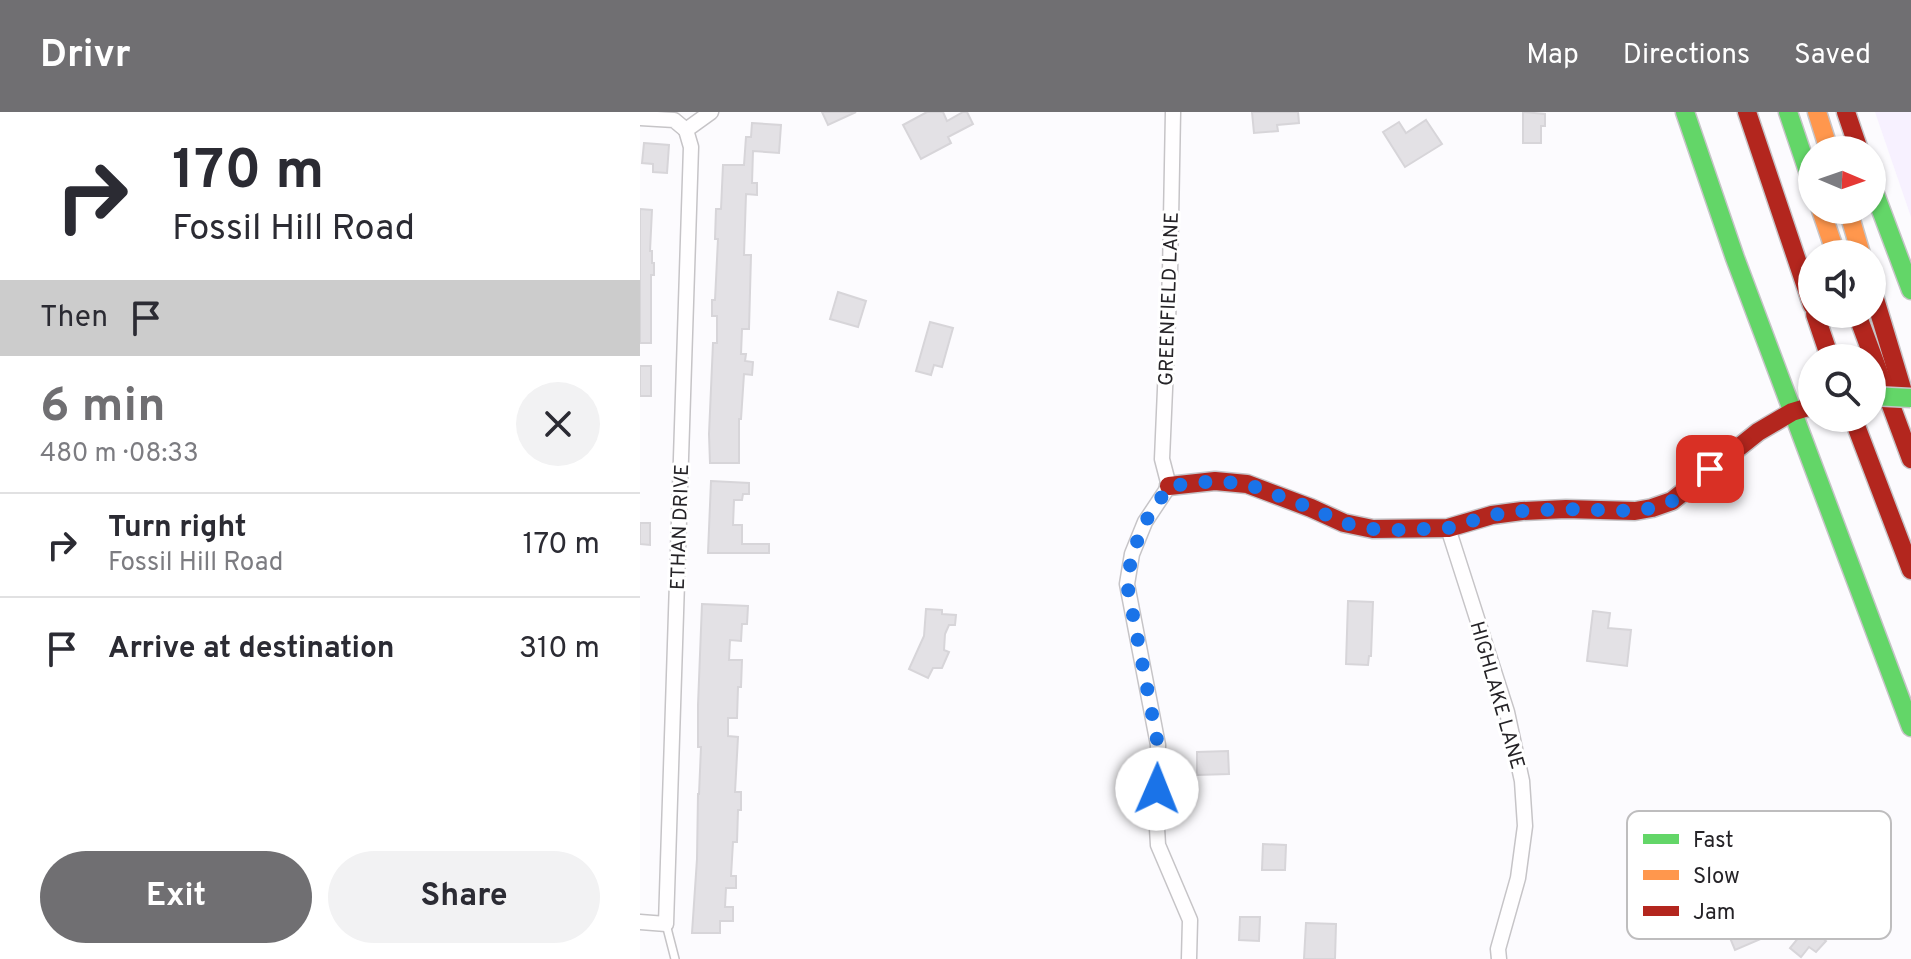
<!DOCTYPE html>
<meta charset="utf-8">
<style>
:root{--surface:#fff;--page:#f2f2f3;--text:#2b2b33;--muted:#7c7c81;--line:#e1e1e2;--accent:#706f72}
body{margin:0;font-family:Overpass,sans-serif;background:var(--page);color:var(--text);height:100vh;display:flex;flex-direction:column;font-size:30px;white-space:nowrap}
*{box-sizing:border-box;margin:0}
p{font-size:26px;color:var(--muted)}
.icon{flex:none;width:44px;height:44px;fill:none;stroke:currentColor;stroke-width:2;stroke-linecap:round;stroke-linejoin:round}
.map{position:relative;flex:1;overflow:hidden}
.panel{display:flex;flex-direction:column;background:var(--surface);width:640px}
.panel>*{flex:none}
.banner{background:#fff;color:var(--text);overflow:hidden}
.needle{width:52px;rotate:92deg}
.tools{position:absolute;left:1158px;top:24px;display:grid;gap:16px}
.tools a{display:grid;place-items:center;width:88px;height:88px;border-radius:50%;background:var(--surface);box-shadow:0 2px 6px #0004;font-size:40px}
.pin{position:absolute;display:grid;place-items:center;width:68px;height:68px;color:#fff;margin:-34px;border-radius:16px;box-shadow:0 4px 12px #0006}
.me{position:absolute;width:88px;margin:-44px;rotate:1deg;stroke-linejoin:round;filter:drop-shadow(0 0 6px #0008)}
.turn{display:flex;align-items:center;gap:28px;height:168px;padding:0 40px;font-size:36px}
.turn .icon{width:104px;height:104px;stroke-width:2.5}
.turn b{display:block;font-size:56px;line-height:68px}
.then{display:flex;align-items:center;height:76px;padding:0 40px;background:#0003;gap:16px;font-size:30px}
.round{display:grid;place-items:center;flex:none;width:84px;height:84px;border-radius:42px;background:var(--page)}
.overview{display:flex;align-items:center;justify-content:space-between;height:136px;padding:0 40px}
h1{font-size:48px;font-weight:700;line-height:60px;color:var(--accent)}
.cta{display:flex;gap:16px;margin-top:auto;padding:16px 40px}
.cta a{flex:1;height:92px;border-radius:48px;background:var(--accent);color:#fff;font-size:32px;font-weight:700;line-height:92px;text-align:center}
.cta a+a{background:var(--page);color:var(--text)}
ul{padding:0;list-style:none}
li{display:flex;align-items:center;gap:24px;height:104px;padding:0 40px;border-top:2px solid var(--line)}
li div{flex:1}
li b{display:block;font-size:30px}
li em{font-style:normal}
header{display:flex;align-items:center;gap:48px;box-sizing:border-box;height:112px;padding:0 40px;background:var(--accent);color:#fff}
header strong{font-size:38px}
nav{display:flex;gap:44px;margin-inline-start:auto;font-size:28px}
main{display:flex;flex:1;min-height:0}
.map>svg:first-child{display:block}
.green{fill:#f7f1ff}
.building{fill:#e3e1e5;stroke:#d7d5d9;stroke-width:2}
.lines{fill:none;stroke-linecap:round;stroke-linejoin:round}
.lane-casing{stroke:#c6c4c7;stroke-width:10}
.street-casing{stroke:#c6c4c7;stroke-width:17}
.fast-casing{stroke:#c6c4c7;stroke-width:21}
.slow-casing{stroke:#c6c4c7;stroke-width:21}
.jam-casing{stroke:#c6c4c7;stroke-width:21}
.lane{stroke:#fffeff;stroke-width:7}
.street{stroke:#fffeff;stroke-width:14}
.fast{stroke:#63d668;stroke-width:18}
.slow{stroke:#ff974d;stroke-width:18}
.jam{stroke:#b3261e;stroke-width:18}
.fast-bridge-casing{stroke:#c6c4c7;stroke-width:21;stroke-linecap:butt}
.fast-bridge{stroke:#63d668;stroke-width:18}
.route{stroke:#1a73e8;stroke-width:14;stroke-dasharray:0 25.2}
.labels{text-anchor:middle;stroke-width:6;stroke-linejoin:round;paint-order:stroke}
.street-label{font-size:20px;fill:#252327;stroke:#fff}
.key{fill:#fff;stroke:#bebdbe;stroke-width:2}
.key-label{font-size:22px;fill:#252327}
</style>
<header>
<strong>Drivr</strong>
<nav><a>Map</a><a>Directions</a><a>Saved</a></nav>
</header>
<main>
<section class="panel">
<div class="banner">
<div class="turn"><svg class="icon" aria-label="right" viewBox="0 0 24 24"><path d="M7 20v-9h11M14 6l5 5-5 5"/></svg><div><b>170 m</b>Fossil Hill Road</div></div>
<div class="then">Then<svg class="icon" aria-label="arrive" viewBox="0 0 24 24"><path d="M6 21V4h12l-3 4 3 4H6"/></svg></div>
</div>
<div class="overview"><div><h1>6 min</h1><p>480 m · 08:33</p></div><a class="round"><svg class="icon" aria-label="close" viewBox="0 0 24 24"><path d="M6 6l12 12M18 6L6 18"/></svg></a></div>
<ul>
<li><svg class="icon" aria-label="right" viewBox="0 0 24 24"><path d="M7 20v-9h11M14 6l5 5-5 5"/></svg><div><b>Turn right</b><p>Fossil Hill Road</p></div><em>170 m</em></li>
<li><svg class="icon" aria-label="arrive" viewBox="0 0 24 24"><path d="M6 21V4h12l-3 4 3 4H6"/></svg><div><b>Arrive at destination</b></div><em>310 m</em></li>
</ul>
<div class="cta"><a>Exit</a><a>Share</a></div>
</section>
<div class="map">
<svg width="1271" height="847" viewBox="0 0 1271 847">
<rect width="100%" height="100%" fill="#fcfbfe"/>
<!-- green -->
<path class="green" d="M 1235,0 L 1271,0 L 1271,105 Z"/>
<!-- building -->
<g class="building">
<path d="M 182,0 L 216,0 L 188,13 Z"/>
<path d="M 287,0 L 303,0 L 307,9 L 323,0 L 327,0 L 333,12 L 308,25 L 311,31 L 281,47 L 263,13 Z"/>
<path d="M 612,0 L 658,0 L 659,11 L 637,13 L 638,19 L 614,21 Z"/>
<path d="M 883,0 L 905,2 L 905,14 L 901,14 L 901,31 L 883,31 Z"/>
<path d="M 786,8 L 802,32 L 765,55 L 743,20 L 759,10 L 766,21 Z"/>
<path d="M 112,11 L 141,13 L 139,41 L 113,39 L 112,71 L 117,71 L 117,83 L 106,82 L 104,143 L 111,143 L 109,217 L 102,217 L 101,242 L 106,242 L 105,249 L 113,250 L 112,263 L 104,262 L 101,307 L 99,307 L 99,351 L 70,351 L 69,322 L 73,231 L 77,231 L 77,204 L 72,204 L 72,188 L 75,188 L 78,127 L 75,127 L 76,97 L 81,97 L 83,53 L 104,53 L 106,25 L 111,25 Z"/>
<path d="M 4,31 L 29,33 L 27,61 L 13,60 L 13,52 L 2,51 Z"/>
<path d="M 0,97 L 12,98 L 10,139 L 12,139 L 12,151 L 14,151 L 14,163 L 11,163 L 11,231 L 0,231 Z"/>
<path d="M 198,180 L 226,189 L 218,215 L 190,207 Z"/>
<path d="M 290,210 L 313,216 L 302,255 L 294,253 L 291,263 L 276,259 Z"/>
<rect x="0" y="254" width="11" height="30"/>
<path d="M 71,369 L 109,371 L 109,382 L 103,382 L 102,388 L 94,388 L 93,413 L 102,413 L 102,432 L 129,432 L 129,441 L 68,441 Z"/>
<path d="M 0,411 L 10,411 L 10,433 L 0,432 Z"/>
<path d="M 708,489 L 733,490 L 731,544 L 729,544 L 728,553 L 706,552 Z"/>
<path d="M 62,492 L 108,494 L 107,512 L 102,512 L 101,529 L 90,528 L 89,548 L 102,548 L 101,575 L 98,575 L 97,606 L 88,606 L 88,624 L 98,625 L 95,680 L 101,680 L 101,698 L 98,698 L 97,730 L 93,730 L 91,764 L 96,764 L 96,776 L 86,776 L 85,795 L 93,795 L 93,809 L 80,809 L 80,821 L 52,821 L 57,747 L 58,682 L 59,682 L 61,635 L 58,635 L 58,593 Z"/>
<path d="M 286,497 L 302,498 L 302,502 L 316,503 L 315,513 L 309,513 L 305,522 L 304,538 L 309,540 L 302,556 L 293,556 L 288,566 L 269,557 L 284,524 Z"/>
<path d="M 953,499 L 970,501 L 968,516 L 991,518 L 987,554 L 947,549 Z"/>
<path d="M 588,639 L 589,662 L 557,663 L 557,640 Z"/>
<path d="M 623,732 L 646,733 L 645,758 L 622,758 Z"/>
<path d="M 1107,787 L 1123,826 L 1095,838 L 1079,799 Z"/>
<path d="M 600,805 L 620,805 L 619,829 L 599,828 Z"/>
<path d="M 666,811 L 696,812 L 695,847 L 664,847 Z"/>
<path d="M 1168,814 L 1186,829 L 1176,840 L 1169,835 L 1161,845 L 1150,836 Z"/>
</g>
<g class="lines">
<!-- lane casing -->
<g class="lane-casing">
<path id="lane" d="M 26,812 L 35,847"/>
</g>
<!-- street casing -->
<g class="street-casing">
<g id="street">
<path d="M 533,0 L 530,161 L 522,347 L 529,374 L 505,410 L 492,442 L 487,472 L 518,633 L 516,699 L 518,733 L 550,808 L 549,847"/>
<path d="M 0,6 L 34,8 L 46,18"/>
<path d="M 46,18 L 71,0"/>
<path d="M 808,416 L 867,600 L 882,669 L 885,714 L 878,766 L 858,837 L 859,847"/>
<path d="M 0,810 L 26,812 L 51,35 L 46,18"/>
</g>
</g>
<!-- fast casing -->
<g class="fast-casing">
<g id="fast">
<path d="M 1045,0 L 1095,146 L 1271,615"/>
<path d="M 1148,0 L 1172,71"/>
<path d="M 1232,74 L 1271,178"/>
</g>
</g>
<!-- slow casing -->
<g class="slow-casing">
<g id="slow">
<path d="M 1177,0 L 1189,38"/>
<path d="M 1181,98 L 1196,142"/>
<path d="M 1208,98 L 1221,142"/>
</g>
</g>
<!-- jam casing -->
<g class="jam-casing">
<g id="jam">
<path d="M 1107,0 L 1172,193"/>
<path d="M 1206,0 L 1219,38"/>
<path d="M 1232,177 L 1264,283"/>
<path d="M 1175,202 L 1190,246"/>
<path d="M 1217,202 L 1271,347"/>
<path d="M 1213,306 L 1271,458"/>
<path d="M 529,374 L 575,369 L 607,372 L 671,396 L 704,411 L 733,417 L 808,416 L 852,403 L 882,399 L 926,397 L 995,399 L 1012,396 L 1032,389 L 1118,320 L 1152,300 L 1172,294"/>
</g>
</g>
<!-- lane -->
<use href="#lane" class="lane"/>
<!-- street -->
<use href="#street" class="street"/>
<!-- fast -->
<use href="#fast" class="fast"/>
<!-- slow -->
<use href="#slow" class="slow"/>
<!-- jam -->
<use href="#jam" class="jam"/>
<!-- fast-bridge casing -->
<g class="fast-bridge-casing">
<path id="fast-bridge" d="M 1232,284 L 1271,286"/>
</g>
<!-- fast-bridge -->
<use href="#fast-bridge" class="fast-bridge"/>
</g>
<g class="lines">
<!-- route -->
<path class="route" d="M 517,677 L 518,633 L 487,472 L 492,442 L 505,410 L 529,374 L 575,369 L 607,372 L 671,396 L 704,411 L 733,417 L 762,418 L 808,416 L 852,403 L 882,399 L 926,397 L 995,399 L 1012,396 L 1032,389 L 1070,357"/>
</g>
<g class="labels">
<!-- street labels -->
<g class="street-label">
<text transform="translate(528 187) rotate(-88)" y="7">GREENFIELD LANE</text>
<text transform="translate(39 415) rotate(-88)" y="7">ETHAN DRIVE</text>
<text transform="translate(858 583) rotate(74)" y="7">HIGHLAKE LANE</text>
</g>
</g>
<!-- legend -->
<rect x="987" y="699" width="264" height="128" rx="12" class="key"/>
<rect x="1003" y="722" width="36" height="10" fill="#63d668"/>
<rect x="1003" y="758" width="36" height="10" fill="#ff974d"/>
<rect x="1003" y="794" width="36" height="10" fill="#b3261e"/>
<g class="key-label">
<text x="1053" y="735">Fast</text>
<text x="1053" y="771">Slow</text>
<text x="1053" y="807">Jam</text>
</g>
</svg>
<div class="tools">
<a><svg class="needle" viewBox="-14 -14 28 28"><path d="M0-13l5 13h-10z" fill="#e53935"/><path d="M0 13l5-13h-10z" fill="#7c7c81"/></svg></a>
<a><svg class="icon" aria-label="sound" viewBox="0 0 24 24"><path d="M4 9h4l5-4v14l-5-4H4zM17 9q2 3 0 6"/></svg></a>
<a><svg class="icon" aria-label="search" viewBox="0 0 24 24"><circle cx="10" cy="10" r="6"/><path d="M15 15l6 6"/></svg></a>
</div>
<div class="pin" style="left:1070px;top:357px;background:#d93025"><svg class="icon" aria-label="arrive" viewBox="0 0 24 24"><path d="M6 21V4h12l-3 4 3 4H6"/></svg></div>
<svg class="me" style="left:517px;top:677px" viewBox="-20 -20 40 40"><circle r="19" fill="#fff"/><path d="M0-13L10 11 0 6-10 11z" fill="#1a73e8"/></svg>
</div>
</main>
